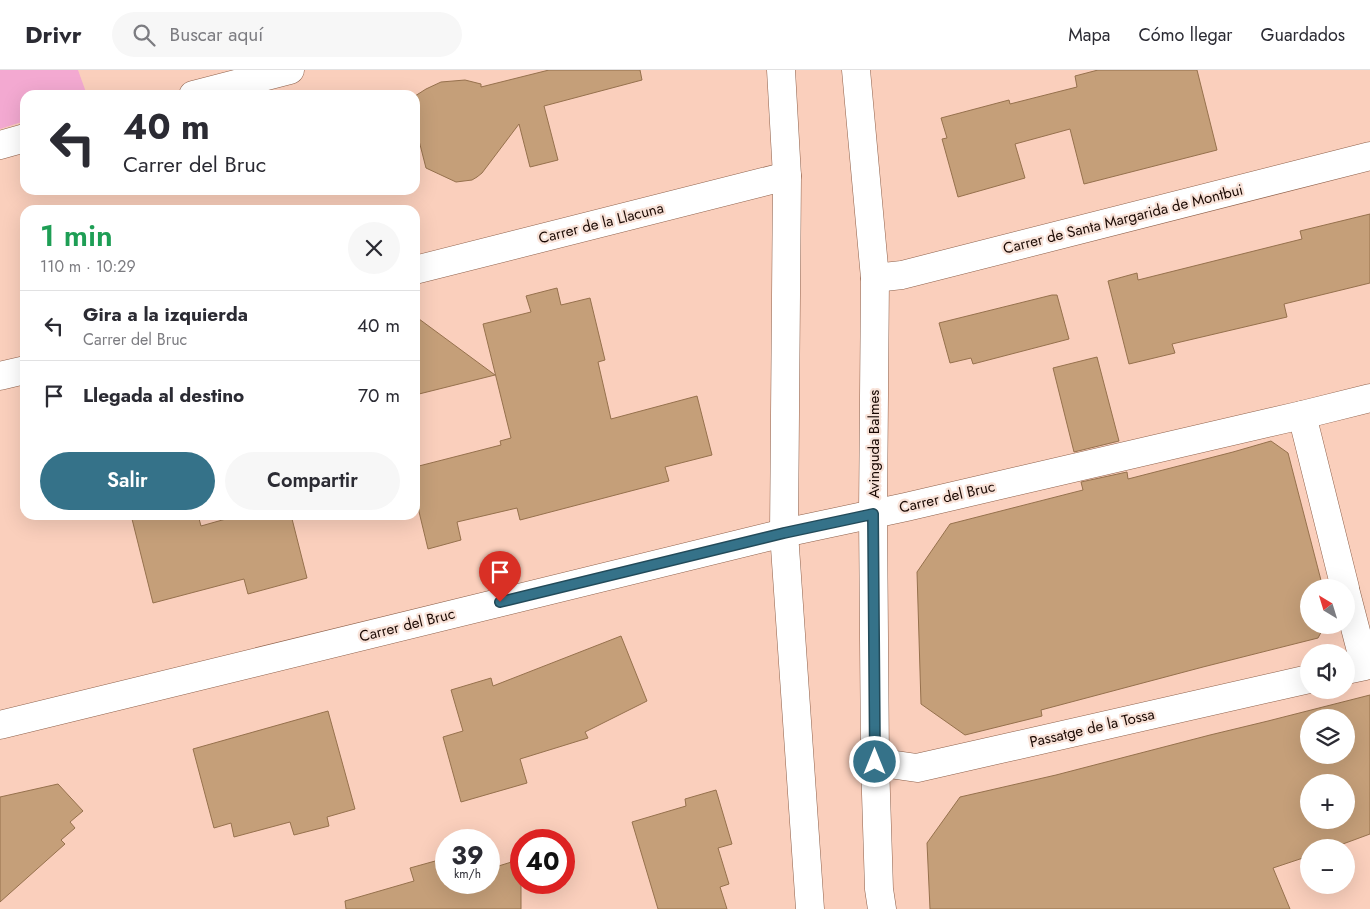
<!DOCTYPE html>
<html lang="es">
<meta charset="utf-8">
<style>
:root{--surface:#fff;--page:#f7f7f7;--text:#2b2b33;--muted:#7c7c81;--line:#e1e1e2;--accent:#357289}
body{margin:0;font-family:Jost,sans-serif;background:var(--page);color:var(--text);height:100vh;display:flex;flex-direction:column;font-size:19px;white-space:nowrap}
*{box-sizing:border-box;margin:0}
p{font-size:16px;color:var(--muted)}
.icon{flex:none;width:28px;height:28px;fill:none;stroke:currentColor;stroke-width:2;stroke-linecap:round;stroke-linejoin:round}
.map{position:relative;flex:1;overflow:hidden}
.details{position:absolute;left:20px;top:135px;width:400px;height:315px;display:flex;flex-direction:column;background:var(--surface);border-radius:15px;box-shadow:0 5px 20px #0002}
.details>*{flex:none}
.top-card{position:absolute;left:20px;top:20px;width:400px;height:105px;border-radius:15px;box-shadow:0 5px 20px #0002;background:#fff;color:var(--text);overflow:hidden}
.needle{width:32px;rotate:322deg}
.tools{position:absolute;left:1300px;top:509px;display:grid;gap:10px}
.tools a{display:grid;place-items:center;width:55px;height:55px;border-radius:50%;background:var(--surface);box-shadow:0 5px 20px #0002;font-size:25px}
.speed{position:absolute;left:435px;top:759px;display:flex;gap:10px;font-size:25px;font-weight:700;text-align:center}
.speed>*{display:grid;place-content:center;width:65px;height:65px;border-radius:50%;background:var(--surface);box-shadow:0 5px 20px #0002;line-height:1}
.speed small{font-size:12px;font-weight:400}
.speed .limit{border:8px solid #d22;background:#fff;color:#111}
.pin{position:absolute;display:grid;place-items:center;width:42px;height:42px;color:#fff;margin:-51px -21px;border-radius:50% 50% 50% 0;rotate:-45deg;box-shadow:0 0 5px #0007}
.pin .icon{rotate:45deg}
.me{position:absolute;width:55px;margin:-28px;rotate:0deg;stroke-linejoin:round;filter:drop-shadow(0 0 4px #0008)}
.turn{display:flex;align-items:center;gap:18px;height:105px;padding:0 20px;font-size:22px}
.turn .icon{width:65px;height:65px;stroke-width:2.5}
.turn b{display:block;font-size:35px;line-height:42px}
.round{display:grid;place-items:center;flex:none;width:52px;height:52px;border-radius:26px;background:var(--page)}
.headline{display:flex;align-items:center;justify-content:space-between;height:85px;padding:0 20px}
h1{font-size:30px;font-weight:600;line-height:38px;color:#1e9e55}
.primary-button{display:flex;gap:10px;margin-top:auto;padding:10px 20px}
.primary-button a{flex:1;height:58px;border-radius:30px;background:var(--accent);color:#fff;font-size:20px;font-weight:600;line-height:58px;text-align:center}
.primary-button a+a{background:var(--page);color:var(--text)}
ul{padding:0;list-style:none}
li{display:flex;align-items:center;gap:15px;height:70px;padding:0 20px;border-top:1px solid var(--line)}
li div{flex:1}
li b{display:block;font-size:19px}
li em{font-style:normal}
header{display:flex;align-items:center;gap:30px;box-sizing:border-box;height:70px;padding:0 25px;background:var(--surface);border-bottom:1px solid var(--line)}
header strong{font-size:24px}
nav{display:flex;gap:28px;margin-inline-start:auto;font-size:18px}
.search{width:350px;height:45px;background:var(--page);display:flex;align-items:center;gap:12px;box-sizing:border-box;padding:0 18px;border-radius:28px;color:var(--muted);font-size:19px}
.map>svg:first-child{display:block}
.green{fill:#f3a9d1}
.building{fill:#c59f79;stroke:#96714d;fill-rule:evenodd}
.lines{fill:none;stroke-linecap:round;stroke-linejoin:round}
.minor-casing{stroke:#8e604a;stroke-width:29}
.tertiary-casing{stroke:#8e604a;stroke-width:29}
.minor{stroke:#fff;stroke-width:28}
.tertiary{stroke:#fff;stroke-width:28}
.route-casing{stroke:#224a59;stroke-width:12}
.route{stroke:#357289;stroke-width:9}
.labels{text-anchor:middle;stroke-width:4.5;stroke-linejoin:round;paint-order:stroke}
.street-label{font-size:15px;fill:#1a0903;stroke:#f8e2d8}
</style>
<header>
<strong>Drivr</strong>
<div class="search"><svg class="icon" aria-label="search" viewBox="0 0 24 24"><circle cx="10" cy="10" r="6"/><path d="M15 15l6 6"/></svg>Buscar aquí</div>
<nav><a>Mapa</a><a>Cómo llegar</a><a>Guardados</a></nav>
</header>
<div class="map">
<svg width="1370" height="839" viewBox="0 0 1370 839">
<rect width="100%" height="100%" fill="#facfbc"/>
<!-- green -->
<path class="green" d="M 0,0 L 78,0 L 87,25 L 25,25 L 25,51 L 0,59 Z"/>
<!-- building -->
<g class="building">
<path d="M 549,0 L 640,0 L 642,10 L 544,36 L 558,90 L 530,97 L 519,54 L 482,103 L 477,107 L 472,110 L 456,112 L 426,98 L 415,55 L 415,26 L 426,19 L 441,12 L 465,10 L 481,14 L 481,17 Z"/>
<path d="M 1098,0 L 1197,0 L 1217,80 L 1084,114 L 1070,59 L 1015,74 L 1025,108 L 958,127 L 942,69 L 947,68 L 941,48 L 1009,30 L 1010,34 L 1077,17 L 1075,6 Z"/>
<path d="M 1370,144 L 1370,213 L 1284,234 L 1287,247 L 1172,274 L 1175,283 L 1129,294 L 1108,211 L 1137,203 L 1138,210 L 1302,169 L 1300,161 Z"/>
<path d="M 557,218 L 561,235 L 590,228 L 605,290 L 598,292 L 611,349 L 697,326 L 712,385 L 665,397 L 669,411 L 520,450 L 517,438 L 457,452 L 461,470 L 428,479 L 415,425 L 415,397 L 501,375 L 500,371 L 511,368 L 483,254 L 531,242 L 526,226 Z"/>
<path d="M 1052,225 L 1057,225 L 1069,269 L 973,294 L 971,288 L 950,293 L 939,253 Z"/>
<path d="M 415,246 L 495,305 L 415,325 Z"/>
<path d="M 1097,287 L 1119,371 L 1074,382 L 1053,298 Z"/>
<path d="M 1271,371 L 1288,383 L 1323,518 L 1309,518 L 1309,555 L 1325,555 L 1318,568 L 1203,597 L 1041,640 L 1042,646 L 965,665 L 921,634 L 917,502 L 950,454 L 1083,420 L 1081,412 L 1127,402 L 1128,409 L 1233,382 Z"/>
<path d="M 131,445 L 198,445 L 201,456 L 240,445 L 291,445 L 307,508 L 248,524 L 244,509 L 153,533 Z"/>
<path d="M 621,566 L 647,631 L 585,662 L 588,668 L 520,689 L 527,713 L 461,732 L 443,667 L 463,661 L 451,620 L 491,608 L 493,616 Z"/>
<path d="M 1370,625 L 1370,764 L 1332,778 L 1309,778 L 1309,786 L 1273,798 L 1290,839 L 930,839 L 927,773 L 960,727 L 1056,705 L 1210,665 L 1268,651 ZM 1309,648 L 1346,648 L 1346,685 L 1309,685 ZM 1309,712 L 1346,712 L 1346,750 L 1309,750 Z"/>
<path d="M 328,641 L 355,739 L 327,747 L 329,756 L 294,765 L 290,752 L 234,767 L 231,753 L 214,758 L 193,679 Z"/>
<path d="M 58,714 L 83,741 L 70,752 L 75,758 L 61,770 L 65,774 L 0,832 L 0,727 Z"/>
<path d="M 716,720 L 732,774 L 718,778 L 729,814 L 720,817 L 727,839 L 658,839 L 632,752 L 686,736 L 685,729 Z"/>
<path d="M 446,788 L 446,812 L 489,812 L 489,799 L 521,789 L 521,839 L 346,839 L 345,831 L 414,811 L 410,798 Z"/>
</g>
<g class="lines">
<!-- minor casing -->
<g class="minor-casing">
<g id="minor">
<path d="M 193,25 L 290,0"/>
<path d="M 0,75 L 25,68"/>
<path d="M 415,200 L 787,106"/>
<path d="M 875,208 L 902,205 L 1370,86"/>
<path d="M 0,306 L 25,300"/>
<path d="M 1302,345 L 1345,518"/>
<path d="M 1346,523 L 1365,596 L 1346,600"/>
<path d="M 0,655 L 784,463 L 906,437 L 1302,345 L 1370,328"/>
<path d="M 875,692 L 917,698 L 1309,609"/>
</g>
</g>
<!-- tertiary casing -->
<g class="tertiary-casing">
<g id="tertiary">
<path d="M 781,0 L 787,106 L 784,463 L 810,839"/>
<path d="M 856,0 L 875,208 L 873,444 L 875,692 L 879,819 L 882,839"/>
</g>
</g>
<!-- minor -->
<use href="#minor" class="minor"/>
<!-- tertiary -->
<use href="#tertiary" class="tertiary"/>
</g>
<g class="lines">
<!-- route casing -->
<g class="route-casing">
<path id="route" d="M 500,532 L 784,463 L 873,444 L 875,692"/>
</g>
<!-- route -->
<use href="#route" class="route"/>
</g>
<g class="labels">
<!-- street labels -->
<g class="street-label">
<text transform="translate(1123 149) rotate(-14)" y="5">Carrer de Santa Margarida de Montbui</text>
<text transform="translate(601 153) rotate(-14)" y="5">Carrer de la Llacuna</text>
<text transform="translate(874 374) rotate(-90)" y="5">Avinguda Balmes</text>
<text transform="translate(947 427) rotate(-13)" y="5">Carrer del Bruc</text>
<text transform="translate(407 555) rotate(-14)" y="5">Carrer del Bruc</text>
<text transform="translate(1092 658) rotate(-13)" y="5">Passatge de la Tossa</text>
</g>
</g>
</svg>
<div class="tools">
<a><svg class="needle" viewBox="-14 -14 28 28"><path d="M0-13l5 13h-10z" fill="#e53935"/><path d="M0 13l5-13h-10z" fill="#7c7c81"/></svg></a>
<a><svg class="icon" aria-label="sound" viewBox="0 0 24 24"><path d="M4 9h4l5-4v14l-5-4H4zM17 9q2 3 0 6"/></svg></a>
<a><svg class="icon" aria-label="layers" viewBox="0 0 24 24"><path d="M12 4l9 5-9 5-9-5zM3 14l9 5 9-5"/></svg></a>
<a>+</a>
<a>−</a>
</div>
<div class="speed"><div>39<small>km/h</small></div><div class="limit">40</div></div>
<div class="pin" style="left:500px;top:532px;background:#d93025"><svg class="icon" aria-label="arrive" viewBox="0 0 24 24"><path d="M6 21V4h12l-3 4 3 4H6"/></svg></div>
<svg class="me" style="left:875px;top:692px" viewBox="-20 -20 40 40"><circle r="17" fill="#357289" stroke="#fff" stroke-width="3"/><path d="M0-11L8 9 0 5-8 9z" fill="#fff"/></svg>
<div class="top-card">
<div class="turn"><svg class="icon" aria-label="left" viewBox="0 0 24 24"><path d="M17 20v-9H6M10 6l-5 5 5 5"/></svg><div><b>40 m</b>Carrer del Bruc</div></div>
</div>
<section class="details">
<div class="headline"><div><h1>1 min</h1><p>110 m · 10:29</p></div><a class="round"><svg class="icon" aria-label="close" viewBox="0 0 24 24"><path d="M6 6l12 12M18 6L6 18"/></svg></a></div>
<ul>
<li><svg class="icon" aria-label="left" viewBox="0 0 24 24"><path d="M17 20v-9H6M10 6l-5 5 5 5"/></svg><div><b>Gira a la izquierda</b><p>Carrer del Bruc</p></div><em>40 m</em></li>
<li><svg class="icon" aria-label="arrive" viewBox="0 0 24 24"><path d="M6 21V4h12l-3 4 3 4H6"/></svg><div><b>Llegada al destino</b></div><em>70 m</em></li>
</ul>
<div class="primary-button"><a>Salir</a><a>Compartir</a></div>
</section>
</div>
